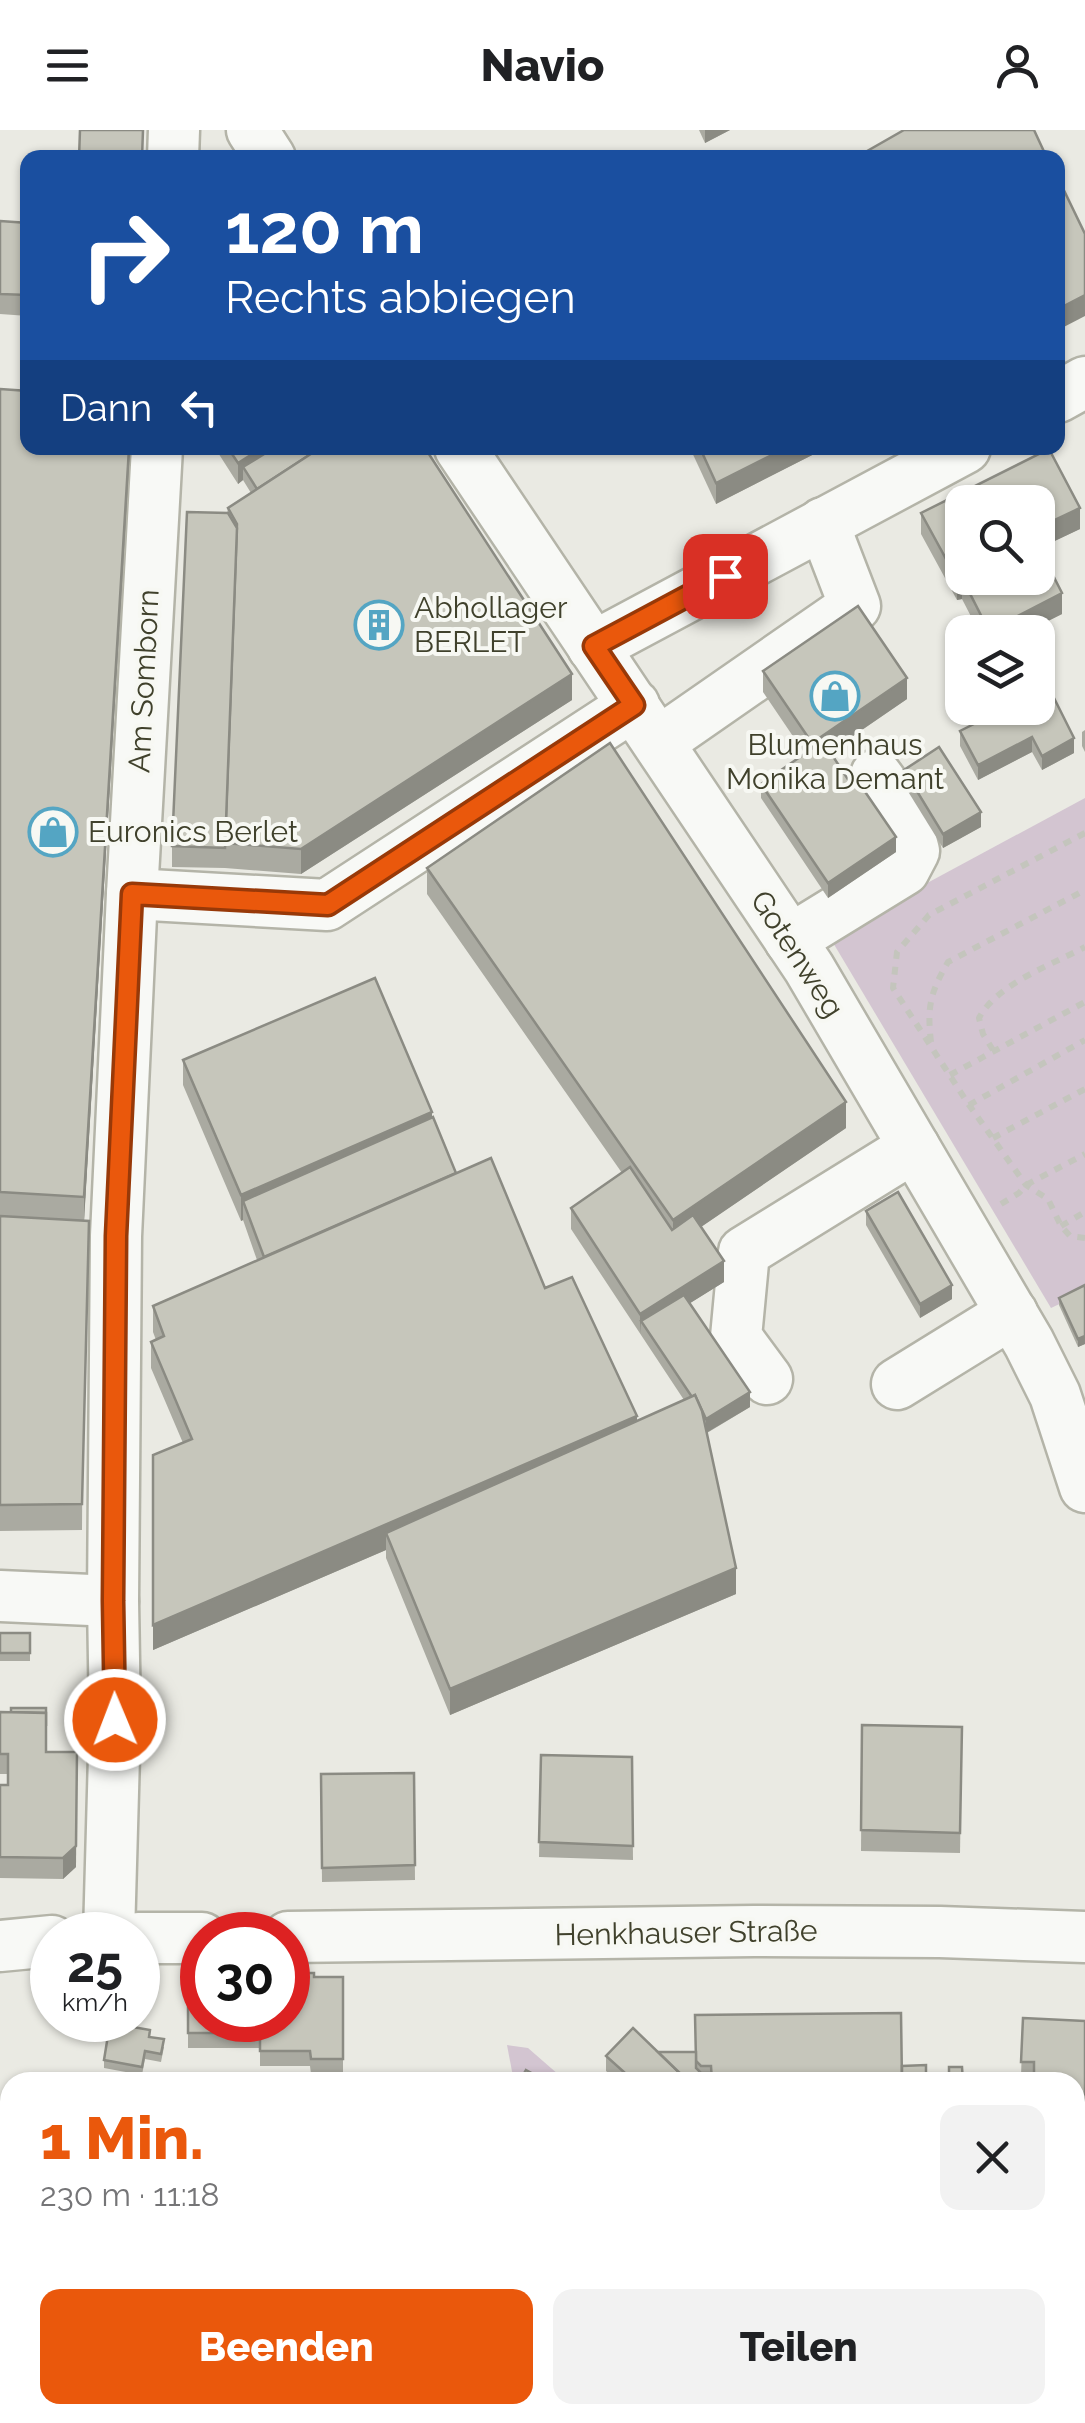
<!DOCTYPE html>
<html lang="de">
<meta charset="utf-8">
<style>
:root{--surface:#fff;--page:#f2f2f2;--text:#202124;--muted:#757577;--accent:#ea580c}
body{margin:0;font-family:Raleway,sans-serif;background:var(--page);color:var(--text);height:100vh;display:flex;flex-direction:column;font-size:38px;white-space:nowrap}
*{box-sizing:border-box;margin:0}
p{font-size:32px;color:var(--muted)}
.icon{flex:none;width:55px;height:55px;fill:none;stroke:currentColor;stroke-width:2;stroke-linecap:round;stroke-linejoin:round}
.map{position:relative;flex:1;overflow:hidden}
.sheet{position:absolute;left:0px;top:1942px;width:1085px;height:352px;display:flex;flex-direction:column;background:var(--surface);border-radius:30px 30px 0 0;box-shadow:0 2px 8px #0004}
.sheet>*{flex:none}
.banner{position:absolute;left:20px;top:20px;width:1045px;height:305px;border-radius:20px;box-shadow:0 2px 8px #0004;background:#1a4fa0;color:#fff;overflow:hidden}
.controls{position:absolute;left:945px;top:355px;display:grid;gap:20px}
.controls a{display:grid;place-items:center;width:110px;height:110px;border-radius:20px;background:var(--surface);box-shadow:0 2px 8px #0004;font-size:50px}
.speed{position:absolute;left:30px;top:1782px;display:flex;gap:20px;font-size:50px;font-weight:700;text-align:center}
.speed>*{display:grid;place-content:center;width:130px;height:130px;border-radius:50%;background:var(--surface);box-shadow:0 2px 8px #0004;line-height:1}
.speed small{font-size:25px;font-weight:400}
.speed .limit{border:15px solid #d22;background:#fff;color:#111}
.pin{position:absolute;display:grid;place-items:center;width:85px;height:85px;color:#fff;margin:-42px;border-radius:20px;box-shadow:0 5px 15px #0006}
.me{position:absolute;width:110px;margin:-55px;rotate:359deg;stroke-linejoin:round;filter:drop-shadow(0 0 8px #0008)}
.turn{display:flex;align-items:center;gap:35px;height:210px;padding:0 40px;font-size:45px}
.turn .icon{width:130px;height:130px;stroke-width:2.5}
.turn b{display:block;font-size:70px;line-height:85px}
.then{display:flex;align-items:center;height:95px;padding:0 40px;background:#0003;gap:20px;font-size:38px}
.round{display:grid;place-items:center;flex:none;width:105px;height:105px;border-radius:20px;background:var(--page)}
.summary{display:flex;align-items:center;justify-content:space-between;height:170px;padding:0 40px}
h1{font-size:60px;font-weight:800;line-height:75px;color:var(--accent)}
.primary-button{display:flex;gap:20px;margin-top:auto;padding:20px 40px}
.primary-button a{flex:1;height:115px;border-radius:20px;background:var(--accent);color:#fff;font-size:40px;font-weight:800;line-height:115px;text-align:center}
.primary-button a+a{background:var(--page);color:var(--text)}
header{display:flex;justify-content:space-between;align-items:center;height:130px;padding:0 40px;background:var(--surface);font-size:45px;font-weight:800}
.map>svg:first-child{display:block}
.green{fill:#d3c5d1}
.lines{fill:none;stroke-linecap:round;stroke-linejoin:round}
.minor-casing{stroke:#b4b4a8;stroke-width:55}
.path{stroke:#c4c5bd;stroke-width:6;stroke-dasharray:8 8;stroke-linecap:butt}
.minor{stroke:#f8f9f6;stroke-width:50}
.wall{fill:#aaaaa1}
.shaded-wall{fill:#8b8b83}
.building{fill:#c6c6bb;stroke:#8b8b83;stroke-width:2.5}
.route-casing{stroke:#983908;stroke-width:25}
.route{stroke:#ea580c;stroke-width:18}
.labels{text-anchor:middle;stroke-width:8;stroke-linejoin:round;paint-order:stroke}
.poi-label{font-size:30px;fill:#40412c;stroke:#f7f8f3;text-anchor:start}
.street-label{font-size:30px;fill:#40412c;stroke:#f7f8f3}
</style>
<header><svg class="icon" aria-label="menu" viewBox="0 0 24 24"><path d="M4 6h16M4 12h16M4 18h16"/></svg>Navio<svg class="icon" aria-label="person" viewBox="0 0 24 24"><circle cx="12" cy="8" r="4"/><path d="M4 21q1-7 8-7t8 7"/></svg></header>
<div class="map">
<svg width="1085" height="2293" viewBox="0 0 1085 2293">
<rect width="100%" height="100%" fill="#eaeae3"/>
<!-- green -->
<g class="green">
<path d="M 1085,668 L 1085,1162 L 1051,1178 L 829,806 Z"/>
<path d="M 507,1915 L 528,1918 L 559,1945 L 555,1952 L 514,1952 Z"/>
<path d="M 7,2057 L 10,2057 L 10,2285 L 646,2285 L 660,2293 L 0,2293 L 0,2099 Z"/>
<path d="M 830,2285 L 981,2285 L 983,2293 L 829,2293 Z"/>
</g>
<g class="lines">
<!-- minor casing -->
<g class="minor-casing">
<g id="minor">
<path d="M 252,0 L 270,28"/>
<path d="M 173,28 L 174,0"/>
<path d="M 1058,267 L 1085,252"/>
<path d="M 460,318 L 809,838 L 1029,1213 L 1055,1265 L 1085,1357"/>
<path d="M 593,517 L 965,318"/>
<path d="M 659,612 L 855,476 L 823,393"/>
<path d="M 132,764 L 327,775 L 634,575"/>
<path d="M 790,810 L 904,740 L 914,721 L 904,683 L 876,645"/>
<path d="M 767,1249 L 736,1207 L 744,1122 L 914,1017"/>
<path d="M 897,1254 L 1012,1183"/>
<path d="M 0,1466 L 113,1471"/>
<path d="M 109,1805 L 115,1590 L 113,1471 L 116,1106 L 132,764 L 157,318"/>
<path d="M 288,1807 L 754,1801 L 940,1802 L 1085,1807"/>
<path d="M 138,1808 L 202,1808"/>
<path d="M 0,1816 L 52,1811"/>
</g>
</g>
<!-- path -->
<g class="path">
<path d="M 1085,703 L 929,785 L 897,822 L 893,858 L 969,975 L 1026,1055 L 1048,1069 L 1061,1096 L 1070,1106 L 1085,1108"/>
<path d="M 931,912 C 927,877 930,863 948,832 L 1085,760"/>
<path d="M 993,920 L 983,904 L 979,888 C 997,854 1051,835 1085,817"/>
<path d="M 950,945 L 1085,872"/>
<path d="M 969,975 L 1085,910"/>
<path d="M 993,1008 L 1085,959"/>
<path d="M 1001,1074 L 1019,1063 L 1026,1055 L 1085,1024"/>
<path d="M 1061,1096 L 1085,1082"/>
<path d="M 426,2293 L 426,2285"/>
</g>
<!-- minor -->
<use href="#minor" class="minor"/>
</g>
<!-- wall -->
<g class="wall">
<path d="M 699,0 L 730,0 L 705,13 Z"/>
<path d="M 0,91 L 28,93 L 28,186 L 0,184 Z"/>
<path d="M 0,259 L 130,318 L 84,1090 L 82,1400 L 0,1401 Z"/>
<path d="M 215,318 L 425,318 L 572,570 L 301,744 L 225,738 L 172,737 L 172,716 L 228,378 L 251,363 L 243,350 L 238,354 Z"/>
<path d="M 690,318 L 826,318 L 716,374 Z"/>
<path d="M 921,383 L 1080,399 L 1039,418 L 1062,484 L 1026,502 L 979,502 L 962,469 L 957,470 L 921,404 Z"/>
<path d="M 763,541 L 907,569 L 830,622 L 896,722 L 828,768 L 761,668 L 761,654 L 805,624 L 763,562 Z"/>
<path d="M 1006,578 L 1074,623 L 1042,640 L 1032,622 L 978,650 L 960,616 L 960,601 Z"/>
<path d="M 1085,600 L 1085,622 L 1082,616 L 1082,602 Z"/>
<path d="M 904,640 L 981,697 L 943,718 L 904,655 Z"/>
<path d="M 427,738 L 846,998 L 701,1097 L 724,1152 L 690,1173 L 750,1277 L 707,1303 L 736,1464 L 450,1585 L 386,1428 L 386,1420 L 153,1520 L 183,1313 L 151,1238 L 151,1212 L 156,1210 L 153,1202 L 153,1176 L 257,1130 L 243,1090 L 241,1091 L 183,955 L 183,930 L 432,988 L 456,1043 L 545,1158 L 637,1291 L 684,1270 L 571,1099 L 571,1078 L 622,1043 L 427,764 Z"/>
<path d="M 866,1081 L 952,1169 L 920,1188 L 866,1095 Z"/>
<path d="M 1085,1155 L 1085,1214 L 1078,1217 L 1059,1175 L 1059,1168 Z"/>
<rect x="0" y="1503" width="30" height="28"/>
<path d="M 0,1582 L 46,1622 L 76,1737 L 63,1749 L 0,1748 L 0,1655 L 8,1655 L 8,1644 L 0,1644 Z"/>
<path d="M 862,1595 L 962,1597 L 960,1723 L 861,1721 Z"/>
<path d="M 541,1625 L 632,1627 L 633,1730 L 539,1727 Z"/>
<path d="M 414,1643 L 415,1750 L 322,1752 L 321,1644 Z"/>
<path d="M 314,1847 L 343,1847 L 343,1944 L 311,1944 L 310,1936 L 260,1936 L 260,1918 L 188,1918 L 188,1876 L 202,1890 Z"/>
<path d="M 1023,1888 L 1085,1891 L 1085,2126 L 1075,2128 L 1075,1952 L 1021,1946 Z"/>
<path d="M 150,1907 L 164,1917 L 161,1932 L 145,1929 L 142,1945 L 104,1938 L 104,1930 Z"/>
<path d="M 658,1922 L 902,1941 L 926,1952 L 619,1952 L 606,1941 L 606,1926 Z"/>
<path d="M 264,2285 L 404,2285 L 400,2293 L 280,2293 Z"/>
<path d="M 664,2285 L 749,2285 L 745,2293 L 682,2293 L 678,2291 L 677,2292 Z"/>
</g>
<!-- shaded-wall -->
<g class="shaded-wall">
<path d="M 705,0 L 730,0 L 705,13 Z"/>
<path d="M 1085,165 L 1085,186 L 1058,200 L 1058,179 Z"/>
<path d="M 129,318 L 130,318 L 84,1092 L 84,1067 Z"/>
<path d="M 262,318 L 294,318 L 243,337 L 243,350 L 238,354 L 238,333 Z"/>
<path d="M 786,318 L 826,318 L 716,374 L 716,353 Z"/>
<path d="M 1080,378 L 1080,399 L 1038,419 L 1038,398 Z"/>
<path d="M 962,448 L 962,469 L 957,470 L 957,449 Z"/>
<path d="M 1062,463 L 1062,484 L 1026,502 L 989,502 Z"/>
<path d="M 572,544 L 572,570 L 301,744 L 301,719 Z"/>
<path d="M 907,548 L 907,569 L 812,634 L 812,613 Z"/>
<path d="M 1032,607 L 1032,622 L 978,650 L 978,635 Z"/>
<path d="M 1074,608 L 1074,623 L 1042,640 L 1042,626 Z"/>
<path d="M 981,682 L 981,697 L 943,718 L 943,704 Z"/>
<path d="M 896,707 L 896,722 L 828,768 L 828,753 Z"/>
<path d="M 846,972 L 846,998 L 673,1116 L 673,1090 Z"/>
<path d="M 432,982 L 432,1008 L 243,1071 L 243,1090 L 241,1091 L 241,1065 Z"/>
<path d="M 724,1131 L 724,1152 L 647,1200 L 641,1191 L 640,1204 L 640,1184 Z"/>
<path d="M 952,1155 L 952,1169 L 920,1188 L 920,1174 Z"/>
<path d="M 1085,1206 L 1085,1214 L 1078,1217 L 1078,1209 Z"/>
<path d="M 750,1262 L 750,1277 L 706,1303 L 706,1289 Z"/>
<path d="M 637,1286 L 637,1312 L 386,1403 L 386,1420 L 153,1520 L 153,1495 Z"/>
<path d="M 736,1438 L 736,1464 L 450,1585 L 450,1559 Z"/>
<path d="M 77,1622 L 76,1737 L 63,1749 L 63,1728 Z"/>
<path d="M 393,2285 L 404,2285 L 400,2293 L 389,2293 Z"/>
<path d="M 738,2285 L 749,2285 L 745,2293 L 733,2293 Z"/>
</g>
<!-- building -->
<g class="building">
<path d="M 80,0 L 143,0 L 142,28 L 79,28 Z"/>
<path d="M 904,0 L 1034,0 L 1047,28 L 855,28 Z"/>
<path d="M 1058,48 L 1085,104 L 1085,165 L 1058,179 Z"/>
<path d="M 0,91 L 28,93 L 28,165 L 0,164 Z"/>
<path d="M 0,259 L 28,261 L 28,318 L 129,318 L 84,1067 L 0,1062 Z"/>
<path d="M 228,318 L 262,318 L 238,333 Z"/>
<path d="M 274,318 L 320,318 L 257,359 L 243,337 Z"/>
<path d="M 320,318 L 425,318 L 572,544 L 301,719 L 225,713 L 237,394 L 228,378 Z"/>
<path d="M 700,318 L 786,318 L 716,353 Z"/>
<path d="M 1049,319 L 1080,378 L 1038,398 L 1038,372 L 962,372 L 962,448 L 1038,448 L 1038,416 L 1062,463 L 989,501 L 962,448 L 957,449 L 921,383 Z"/>
<path d="M 187,382 L 228,383 L 237,398 L 225,718 L 172,716 Z"/>
<path d="M 858,476 L 907,548 L 812,613 L 763,541 Z"/>
<path d="M 1048,556 L 1074,608 L 1042,626 L 1032,607 L 978,635 L 960,601 L 1006,578 L 1038,578 L 1038,562 Z"/>
<path d="M 823,611 L 851,654 L 857,650 L 896,707 L 828,753 L 761,654 Z"/>
<path d="M 610,613 L 846,972 L 673,1090 L 427,738 Z"/>
<path d="M 939,617 L 981,682 L 943,704 L 904,640 Z"/>
<path d="M 375,848 L 432,982 L 241,1065 L 183,930 Z"/>
<path d="M 433,987 L 456,1043 L 264,1127 L 243,1071 Z"/>
<path d="M 491,1028 L 545,1158 L 572,1147 L 637,1286 L 153,1495 L 153,1325 L 192,1309 L 151,1212 L 164,1206 L 153,1176 Z"/>
<path d="M 630,1037 L 672,1100 L 693,1085 L 724,1131 L 640,1184 L 571,1078 Z"/>
<path d="M 898,1062 L 952,1155 L 920,1174 L 866,1081 Z"/>
<path d="M 0,1086 L 89,1091 L 82,1374 L 0,1375 Z"/>
<path d="M 1085,1155 L 1085,1206 L 1078,1209 L 1059,1168 Z"/>
<path d="M 684,1165 L 750,1262 L 706,1289 L 695,1265 L 692,1267 L 641,1191 Z"/>
<path d="M 695,1265 L 702,1281 L 736,1438 L 450,1559 L 386,1403 Z"/>
<rect x="0" y="1503" width="30" height="20"/>
<path d="M 11,1578 L 46,1578 L 46,1596 L 46,1583 L 11,1582 Z"/>
<path d="M 0,1582 L 46,1583 L 46,1622 L 77,1622 L 76,1716 L 63,1728 L 0,1727 L 0,1655 L 8,1655 L 8,1624 L 0,1624 Z"/>
<path d="M 862,1595 L 962,1597 L 960,1703 L 861,1700 Z"/>
<path d="M 541,1625 L 632,1627 L 633,1716 L 539,1712 Z"/>
<path d="M 414,1643 L 415,1735 L 322,1738 L 321,1644 Z"/>
<path d="M 289,1843 L 314,1843 L 314,1847 L 343,1847 L 343,1929 L 311,1929 L 310,1921 L 260,1921 L 260,1903 L 188,1903 L 188,1876 L 202,1876 L 202,1890 L 288,1890 Z"/>
<path d="M 901,1883 L 902,1952 L 712,1952 L 711,1936 L 701,1936 L 696,1931 L 695,1885 Z"/>
<path d="M 1023,1888 L 1085,1891 L 1085,2085 L 1075,2085 L 1075,1952 L 1034,1952 L 1034,1932 L 1021,1932 Z"/>
<path d="M 110,1893 L 150,1900 L 149,1907 L 164,1909 L 161,1924 L 145,1921 L 142,1937 L 104,1930 Z"/>
<path d="M 633,1898 L 689,1952 L 635,1952 L 606,1926 Z"/>
<path d="M 658,1922 L 696,1922 L 696,1938 L 701,1943 L 711,1943 L 712,1952 L 689,1952 Z"/>
<path d="M 926,1935 L 926,1952 L 902,1952 L 902,1936 Z"/>
<path d="M 949,1937 L 962,1937 L 963,1952 L 949,1952 Z"/>
<path d="M 526,1940 L 548,1952 L 519,1952 Z"/>
<path d="M 1075,2092 L 1085,2092 L 1085,2118 L 1075,2120 Z"/>
<path d="M 1085,2231 L 1085,2293 L 986,2293 L 984,2285 L 1075,2285 L 1075,2233 Z"/>
<path d="M 304,2285 L 393,2285 L 389,2293 L 319,2293 Z"/>
<path d="M 697,2285 L 738,2285 L 733,2293 L 702,2293 L 695,2289 Z"/>
</g>
<g class="lines">
<!-- route casing -->
<g class="route-casing">
<path id="route" d="M 115,1590 L 113,1471 L 116,1106 L 132,764 L 328,775 L 634,575 L 594,516 L 725,446"/>
</g>
<!-- route -->
<use href="#route" class="route"/>
</g>
<!-- icons -->
<defs>
<g id="building-ring" transform="scale(2.5)"><circle r="9.5" fill="#f7f8f3" stroke="#54a5c3" stroke-width="1.5"/><path d="M-4-6H4V6H1V3H-1V6H-4ZM-2.5-4.3h1.7v1.8h-1.7ZM.8-4.3h1.7v1.8H.8ZM-2.5-1h1.7V.8h-1.7ZM.8-1h1.7V.8H.8Z" fill="#54a5c3"/></g>
<g id="shop-ring" transform="scale(2.5)"><circle r="9.5" fill="#f7f8f3" stroke="#54a5c3" stroke-width="1.5"/><path d="M-5-2.5h2.3a2.7 3.5 0 0 1 5.4 0H5L5.5 6h-11ZM-1.5-2.5h3a1.5 2.3 0 0 0-3 0Z" fill="#54a5c3"/></g>
</defs>
<g fill-rule="evenodd">
<use href="#building-ring" x="379" y="495"/>
<use href="#shop-ring" x="835" y="566"/>
<use href="#shop-ring" x="53" y="702"/>
</g>
<g class="labels">
<!-- poi labels -->
<g class="poi-label">
<text x="414" y="488">Abhollager<tspan x="414" dy="34">BERLET</tspan></text>
<text x="835" y="625" text-anchor="middle">Blumenhaus<tspan x="835" dy="34">Monika Demant</tspan></text>
<text x="88" y="712">Euronics Berlet</text>
</g>
<!-- street labels -->
<g class="street-label">
<text transform="translate(144 551) rotate(-87)" y="10">Am Somborn</text>
<text transform="translate(797 824) rotate(57)" y="10">Gotenweg</text>
<text transform="translate(686 1803) rotate(-1)" y="10">Henkhauser Straße</text>
</g>
</g>
</svg>
<div class="controls">
<a><svg class="icon" aria-label="search" viewBox="0 0 24 24"><circle cx="10" cy="10" r="6"/><path d="M15 15l6 6"/></svg></a>
<a><svg class="icon" aria-label="layers" viewBox="0 0 24 24"><path d="M12 4l9 5-9 5-9-5zM3 14l9 5 9-5"/></svg></a>
</div>
<div class="speed"><div>25<small>km/h</small></div><div class="limit">30</div></div>
<div class="pin" style="left:725px;top:446px;background:#d93025"><svg class="icon" aria-label="arrive" viewBox="0 0 24 24"><path d="M6 21V4h12l-3 4 3 4H6"/></svg></div>
<svg class="me" style="left:115px;top:1590px" viewBox="-20 -20 40 40"><circle r="17" fill="#ea580c" stroke="#fff" stroke-width="3"/><path d="M0-11L8 9 0 5-8 9z" fill="#fff"/></svg>
<div class="banner">
<div class="turn"><svg class="icon" aria-label="right" viewBox="0 0 24 24"><path d="M7 20v-9h11M14 6l5 5-5 5"/></svg><div><b>120 m</b>Rechts abbiegen</div></div>
<div class="then">Dann<svg class="icon" aria-label="left" viewBox="0 0 24 24"><path d="M17 20v-9H6M10 6l-5 5 5 5"/></svg></div>
</div>
<section class="sheet">
<div class="summary"><div><h1>1 Min.</h1><p>230 m · 11:18</p></div><a class="round"><svg class="icon" aria-label="close" viewBox="0 0 24 24"><path d="M6 6l12 12M18 6L6 18"/></svg></a></div>
<div class="primary-button"><a>Beenden</a><a>Teilen</a></div>
</section>
</div>
